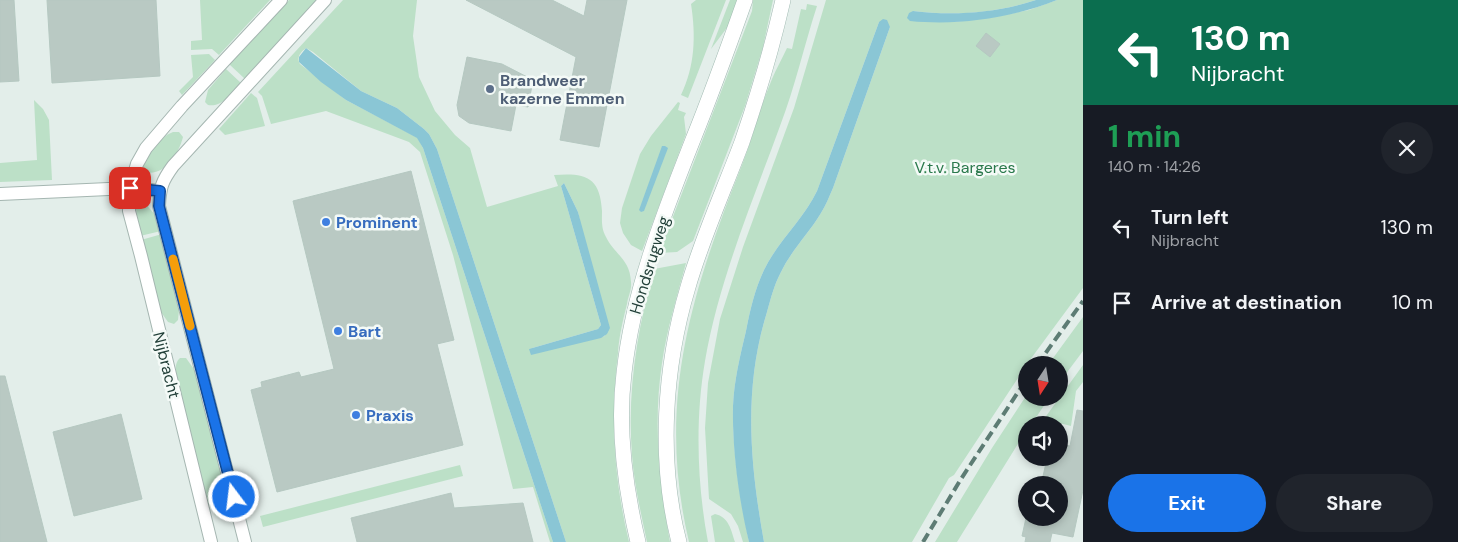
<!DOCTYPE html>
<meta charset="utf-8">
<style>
:root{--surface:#171b24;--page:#20242c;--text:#f1f3f6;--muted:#9ea1a6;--accent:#1a73e8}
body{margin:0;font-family:"DM Sans",sans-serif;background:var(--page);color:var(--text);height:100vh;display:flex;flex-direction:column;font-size:19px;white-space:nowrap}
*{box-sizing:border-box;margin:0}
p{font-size:16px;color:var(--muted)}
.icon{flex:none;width:28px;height:28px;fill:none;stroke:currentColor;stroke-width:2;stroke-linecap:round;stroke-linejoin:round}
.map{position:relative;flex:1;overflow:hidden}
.details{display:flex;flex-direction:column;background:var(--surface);width:375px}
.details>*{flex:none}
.guide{background:#0b6e4f;color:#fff;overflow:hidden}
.needle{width:32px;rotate:192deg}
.controls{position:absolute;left:1018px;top:356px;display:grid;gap:10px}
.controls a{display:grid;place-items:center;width:50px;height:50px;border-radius:50%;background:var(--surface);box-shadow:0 2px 8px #0003;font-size:25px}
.pin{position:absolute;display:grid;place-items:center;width:42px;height:42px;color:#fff;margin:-21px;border-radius:10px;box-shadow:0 2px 8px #0006}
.me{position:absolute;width:55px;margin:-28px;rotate:345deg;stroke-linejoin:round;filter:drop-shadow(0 0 4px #0008)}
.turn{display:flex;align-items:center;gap:18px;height:105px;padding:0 25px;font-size:22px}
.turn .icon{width:65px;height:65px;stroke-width:2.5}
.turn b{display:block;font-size:35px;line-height:42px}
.round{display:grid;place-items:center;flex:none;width:52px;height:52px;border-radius:26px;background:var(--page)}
.overview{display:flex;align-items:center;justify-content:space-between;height:85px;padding:0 25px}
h1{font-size:30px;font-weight:700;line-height:38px;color:#1e9e55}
.cta{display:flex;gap:10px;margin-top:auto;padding:10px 25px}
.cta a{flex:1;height:58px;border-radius:30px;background:var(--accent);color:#fff;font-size:20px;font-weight:700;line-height:58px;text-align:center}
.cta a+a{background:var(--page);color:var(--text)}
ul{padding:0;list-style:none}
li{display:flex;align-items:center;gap:15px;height:75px;padding:0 25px}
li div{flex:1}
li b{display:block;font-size:19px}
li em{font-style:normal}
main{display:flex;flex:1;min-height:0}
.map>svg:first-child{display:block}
.green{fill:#bce0c7;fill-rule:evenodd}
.water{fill:#8ac6d5}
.building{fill:#b9c9c3;stroke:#b5c8c1}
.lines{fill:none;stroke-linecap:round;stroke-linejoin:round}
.street-casing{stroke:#a5b6b1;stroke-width:14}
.secondary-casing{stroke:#a1bab2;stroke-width:16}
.street{stroke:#fff;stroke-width:12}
.secondary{stroke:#fff;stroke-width:15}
.rail{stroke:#5d7c74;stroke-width:4;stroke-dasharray:10 5;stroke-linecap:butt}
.route-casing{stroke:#114b97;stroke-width:12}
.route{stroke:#1a73e8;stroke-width:9}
.slow{stroke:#f59e0b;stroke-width:9}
.service-dot{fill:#5c6f8a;stroke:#f4faf7;stroke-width:2}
.shop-dot{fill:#3f7fe0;stroke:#f4faf7;stroke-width:2}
.labels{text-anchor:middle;stroke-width:5;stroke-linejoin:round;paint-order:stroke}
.service-label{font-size:16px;font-weight:bold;fill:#4e5e75;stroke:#f4faf7;text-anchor:start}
.park-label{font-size:16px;fill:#2a794c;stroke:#f4faf7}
.shop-label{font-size:16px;font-weight:bold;fill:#366cbe;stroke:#f4faf7;text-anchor:start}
.street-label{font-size:16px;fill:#224039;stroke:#f4faf7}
</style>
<main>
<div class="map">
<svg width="1083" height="542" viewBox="0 0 1083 542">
<rect width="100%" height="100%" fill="#e3eeea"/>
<!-- green -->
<g class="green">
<path d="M 200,0 L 270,0 L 219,55 L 212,49 L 191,50 L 191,41 L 202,40 Z"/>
<path d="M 289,0 L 318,0 L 245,79 L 229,64 Z"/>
<path d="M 343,0 L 417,0 L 413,36 L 419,77 L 435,111 L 455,135 L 470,148 L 487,207 L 558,186 L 554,175 C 585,173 600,176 602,211 C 602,220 601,228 606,237 C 615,255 630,259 631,282 C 632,289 628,297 627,304 C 623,320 619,336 618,353 C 610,417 614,480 629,542 L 566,542 L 437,149 L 429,134 L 424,129 L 397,108 L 361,91 L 313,52 L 306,48 C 301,52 296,57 300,64 L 346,100 L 418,138 L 423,148 L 553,542 L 550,542 L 533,487 L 513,489 L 453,255 L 420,152 L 409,142 L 326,111 L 271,124 L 262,96 L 258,92 ZM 564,183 L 578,212 L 605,336 L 529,349 L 598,329 L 601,325 L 561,186 Z"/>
<path d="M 696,0 L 726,0 L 688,98 L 681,95 C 695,66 696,36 691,4 Z"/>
<path d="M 730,0 L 738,0 L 729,25 L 711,49 Z"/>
<path d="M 753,0 L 773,0 L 763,47 L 745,106 L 693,241 L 677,252 L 659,253 L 752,11 Z"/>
<path d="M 826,0 L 1036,0 C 996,13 954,16 913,11 L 924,22 L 954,22 L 994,17 L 1029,10 L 1057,0 L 1083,0 L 1083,288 L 1024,368 L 1020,371 L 1018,378 L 954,475 L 949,478 L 912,542 L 764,542 C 750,464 743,389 767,312 C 771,298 774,285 781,272 C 791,251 809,233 821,213 C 826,205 829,197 833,188 L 890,27 L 879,22 L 817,191 C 803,220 778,241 764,270 C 755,289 750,310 746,331 C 740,356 734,381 733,406 C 732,451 740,498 749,542 L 743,542 L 738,526 L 731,514 L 709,499 L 705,428 L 708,383 L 720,319 L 743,247 L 794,108 Z"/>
<path d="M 807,4 L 817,6 C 804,46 795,87 780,126 C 752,203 719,280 705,361 C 695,419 697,484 708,542 L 689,542 C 656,403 691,293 742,165 C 753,137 760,107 772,79 C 776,69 782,59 787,48 L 792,49 L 801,9 L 806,10 Z"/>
<path d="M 209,54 L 215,60 L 182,95 L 179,91 L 193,77 L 191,55 Z"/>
<path d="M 226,69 L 241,83 C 233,92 222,108 208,105 L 205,102 L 208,90 Z"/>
<path d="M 251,93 L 257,98 L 265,126 L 225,135 L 219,129 Z"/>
<path d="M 34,100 L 43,109 L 49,120 L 52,180 L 0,182 L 0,163 L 37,160 Z"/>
<path d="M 678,102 L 680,103 L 678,110 L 686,113 L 684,117 L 686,134 L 642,251 L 631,245 L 623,233 L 620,223 L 622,208 L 640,154 L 651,136 Z"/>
<path d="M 173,132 L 179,132 L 183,137 C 179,153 164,177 145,172 L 142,166 C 150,152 158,138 173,132 Z"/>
<path d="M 145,203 L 156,216 L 161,231 L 140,236 L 136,209 L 139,205 Z"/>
<path d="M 162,234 L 179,310 L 178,320 L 174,324 L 168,322 L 161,312 L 141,240 Z"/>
<path d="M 686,263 C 677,296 667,329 662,363 C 653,423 659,483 670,542 L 647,542 C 641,513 634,484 632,455 C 627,392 637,330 654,269 Z"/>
<path d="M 1083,317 L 1083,351 L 1059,383 L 1059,365 L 1048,365 Z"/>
<path d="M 180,358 L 186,358 L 196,372 L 228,497 L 228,513 L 221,518 L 216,516 L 207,502 L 176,380 C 176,372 174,363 180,358 Z"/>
<path d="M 1083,365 L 1083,382 L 1076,391 L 1071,426 L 1044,419 Z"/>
<path d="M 1026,396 L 1026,398 L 1049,398 L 1031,425 L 1026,425 L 1026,431 L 957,542 L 935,542 L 992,448 Z"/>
<path d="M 460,465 L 463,476 L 263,527 L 260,516 Z"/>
<path d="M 715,514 C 729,517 731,530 735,542 L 715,542 L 711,516 Z"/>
</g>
<!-- water -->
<g class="water">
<path d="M 1036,0 L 1057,0 C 1012,18 959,26 910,21 L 907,18 L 909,13 L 913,11 C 954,16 997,13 1036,0 Z"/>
<path d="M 883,19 L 887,20 L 890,27 L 833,188 C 829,197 826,205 821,213 C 809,233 791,251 781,272 C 774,285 771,298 767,312 C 743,389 750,464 764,542 L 749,542 C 739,501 732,449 733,406 C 734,381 740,356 746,331 C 750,310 755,289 764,270 C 778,241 803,220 817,191 L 879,22 Z"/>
<path d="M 306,48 L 361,91 L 397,108 L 424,129 L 429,134 L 437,149 L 566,542 L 553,542 L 423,148 L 417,138 L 346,100 L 321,82 L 299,62 L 299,57 Z"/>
<path d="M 662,146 L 665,146 L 668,148 L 644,211 L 641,212 L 639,210 Z"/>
<path d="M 564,183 L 578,212 L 610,328 L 607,334 L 601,338 L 531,355 L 529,349 L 598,329 L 601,325 L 561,186 Z"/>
</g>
<!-- building -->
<g class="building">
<path d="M 0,0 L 14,0 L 19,81 L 0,82 Z"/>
<path d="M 47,0 L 156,0 L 160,76 L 52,83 Z"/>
<path d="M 466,0 L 552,0 L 584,16 L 587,0 L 627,0 L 599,147 L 560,140 L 576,57 Z"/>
<path d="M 986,33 L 1000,44 L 990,57 L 976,46 Z"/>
<path d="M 467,57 L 502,64 L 533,80 L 528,107 L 516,105 L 511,131 L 469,123 L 459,116 L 457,105 Z"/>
<path d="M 411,171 L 454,340 L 437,344 L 463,445 L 277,492 L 251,390 L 262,387 L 261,382 L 299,372 L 301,377 L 334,369 L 293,201 Z"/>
<path d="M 0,376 L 5,376 L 47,542 L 0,542 Z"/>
<path d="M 1077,410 L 1083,411 L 1083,490 L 1073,537 L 1052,533 L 1050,542 L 1025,542 L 1026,537 L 1022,536 L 1026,518 L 1059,518 L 1059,485 L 1041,485 L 1046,463 L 1054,464 L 1056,458 L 1059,458 L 1059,444 L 1070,446 Z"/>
<path d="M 121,414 L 142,499 L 74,516 L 53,432 Z"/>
<path d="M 451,493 L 454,508 L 523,503 L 533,542 L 357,542 L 351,518 Z"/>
</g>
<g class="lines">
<!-- street casing -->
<g class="street-casing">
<g id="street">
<path d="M 0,194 L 130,188 L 160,191"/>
<path d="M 211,542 L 141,256 L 129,211 L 130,188 L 137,164 L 146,148 L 182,106 L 281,0"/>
<path d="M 245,542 L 159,206 C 160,187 162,181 173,166 L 325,0"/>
</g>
</g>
<!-- secondary casing -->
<g class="secondary-casing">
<g id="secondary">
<path d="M 638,542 C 625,487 617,429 624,373 C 633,292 662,218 692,142 C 711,95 728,48 745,0"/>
<path d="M 679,542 C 658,461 664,367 688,287 C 702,238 724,190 742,142 C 758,95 772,48 783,0"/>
</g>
</g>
<!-- street -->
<use href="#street" class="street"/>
<!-- secondary -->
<use href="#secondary" class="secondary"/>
<!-- rail -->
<g class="rail">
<path d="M 1037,365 L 1083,301"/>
<path d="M 923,542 L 961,479 L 1026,380"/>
</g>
</g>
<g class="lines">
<!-- route casing -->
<g class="route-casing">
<path id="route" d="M 130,188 L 160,191 L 159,206 L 234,497"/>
</g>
<!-- route -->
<use href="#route" class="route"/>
<!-- slow -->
<path class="slow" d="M 173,259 L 190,326"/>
</g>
<!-- markers -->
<circle class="service-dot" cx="490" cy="89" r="5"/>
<g class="shop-dot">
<circle cx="326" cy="222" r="5"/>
<circle cx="338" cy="331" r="5"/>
<circle cx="356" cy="415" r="5"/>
</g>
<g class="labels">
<!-- service labels -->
<g class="service-label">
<text x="500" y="86">Brandweer<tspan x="500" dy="18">kazerne Emmen</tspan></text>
</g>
<!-- park labels -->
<g class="park-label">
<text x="965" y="173">V.t.v. Bargeres</text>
</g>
<!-- shop labels -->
<g class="shop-label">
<text x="336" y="228">Prominent</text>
<text x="348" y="337">Bart</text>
<text x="366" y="421">Praxis</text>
</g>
<!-- street labels -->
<g class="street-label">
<text transform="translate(649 265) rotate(-73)" y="6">Hondsrugweg</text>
<text transform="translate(167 365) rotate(76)" y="6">Nijbracht</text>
</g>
</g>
</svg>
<div class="controls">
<a><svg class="needle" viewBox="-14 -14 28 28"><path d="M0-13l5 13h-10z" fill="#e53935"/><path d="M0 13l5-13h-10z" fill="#9ea1a6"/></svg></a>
<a><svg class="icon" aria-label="sound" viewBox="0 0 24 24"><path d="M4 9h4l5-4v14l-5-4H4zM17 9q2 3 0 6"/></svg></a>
<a><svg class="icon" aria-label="search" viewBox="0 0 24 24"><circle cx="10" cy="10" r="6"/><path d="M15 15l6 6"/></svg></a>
</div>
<div class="pin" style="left:130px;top:188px;background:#d93025"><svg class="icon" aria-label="arrive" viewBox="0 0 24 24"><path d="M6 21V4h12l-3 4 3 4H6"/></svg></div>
<svg class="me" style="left:234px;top:497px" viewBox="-20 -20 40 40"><circle r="17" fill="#1a73e8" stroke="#fff" stroke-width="3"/><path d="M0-11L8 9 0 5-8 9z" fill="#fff"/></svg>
</div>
<section class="details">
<div class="guide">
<div class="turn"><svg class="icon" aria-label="left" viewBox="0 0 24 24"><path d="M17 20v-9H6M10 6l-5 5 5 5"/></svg><div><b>130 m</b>Nijbracht</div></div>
</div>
<div class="overview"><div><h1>1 min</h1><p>140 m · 14:26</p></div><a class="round"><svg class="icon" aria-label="close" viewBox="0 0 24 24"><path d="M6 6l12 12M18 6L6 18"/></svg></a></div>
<ul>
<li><svg class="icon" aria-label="left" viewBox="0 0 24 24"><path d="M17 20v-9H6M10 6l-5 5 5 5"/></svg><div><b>Turn left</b><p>Nijbracht</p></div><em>130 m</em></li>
<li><svg class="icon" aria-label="arrive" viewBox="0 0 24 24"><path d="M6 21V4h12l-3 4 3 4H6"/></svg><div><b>Arrive at destination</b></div><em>10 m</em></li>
</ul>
<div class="cta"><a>Exit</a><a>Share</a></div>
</section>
</main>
